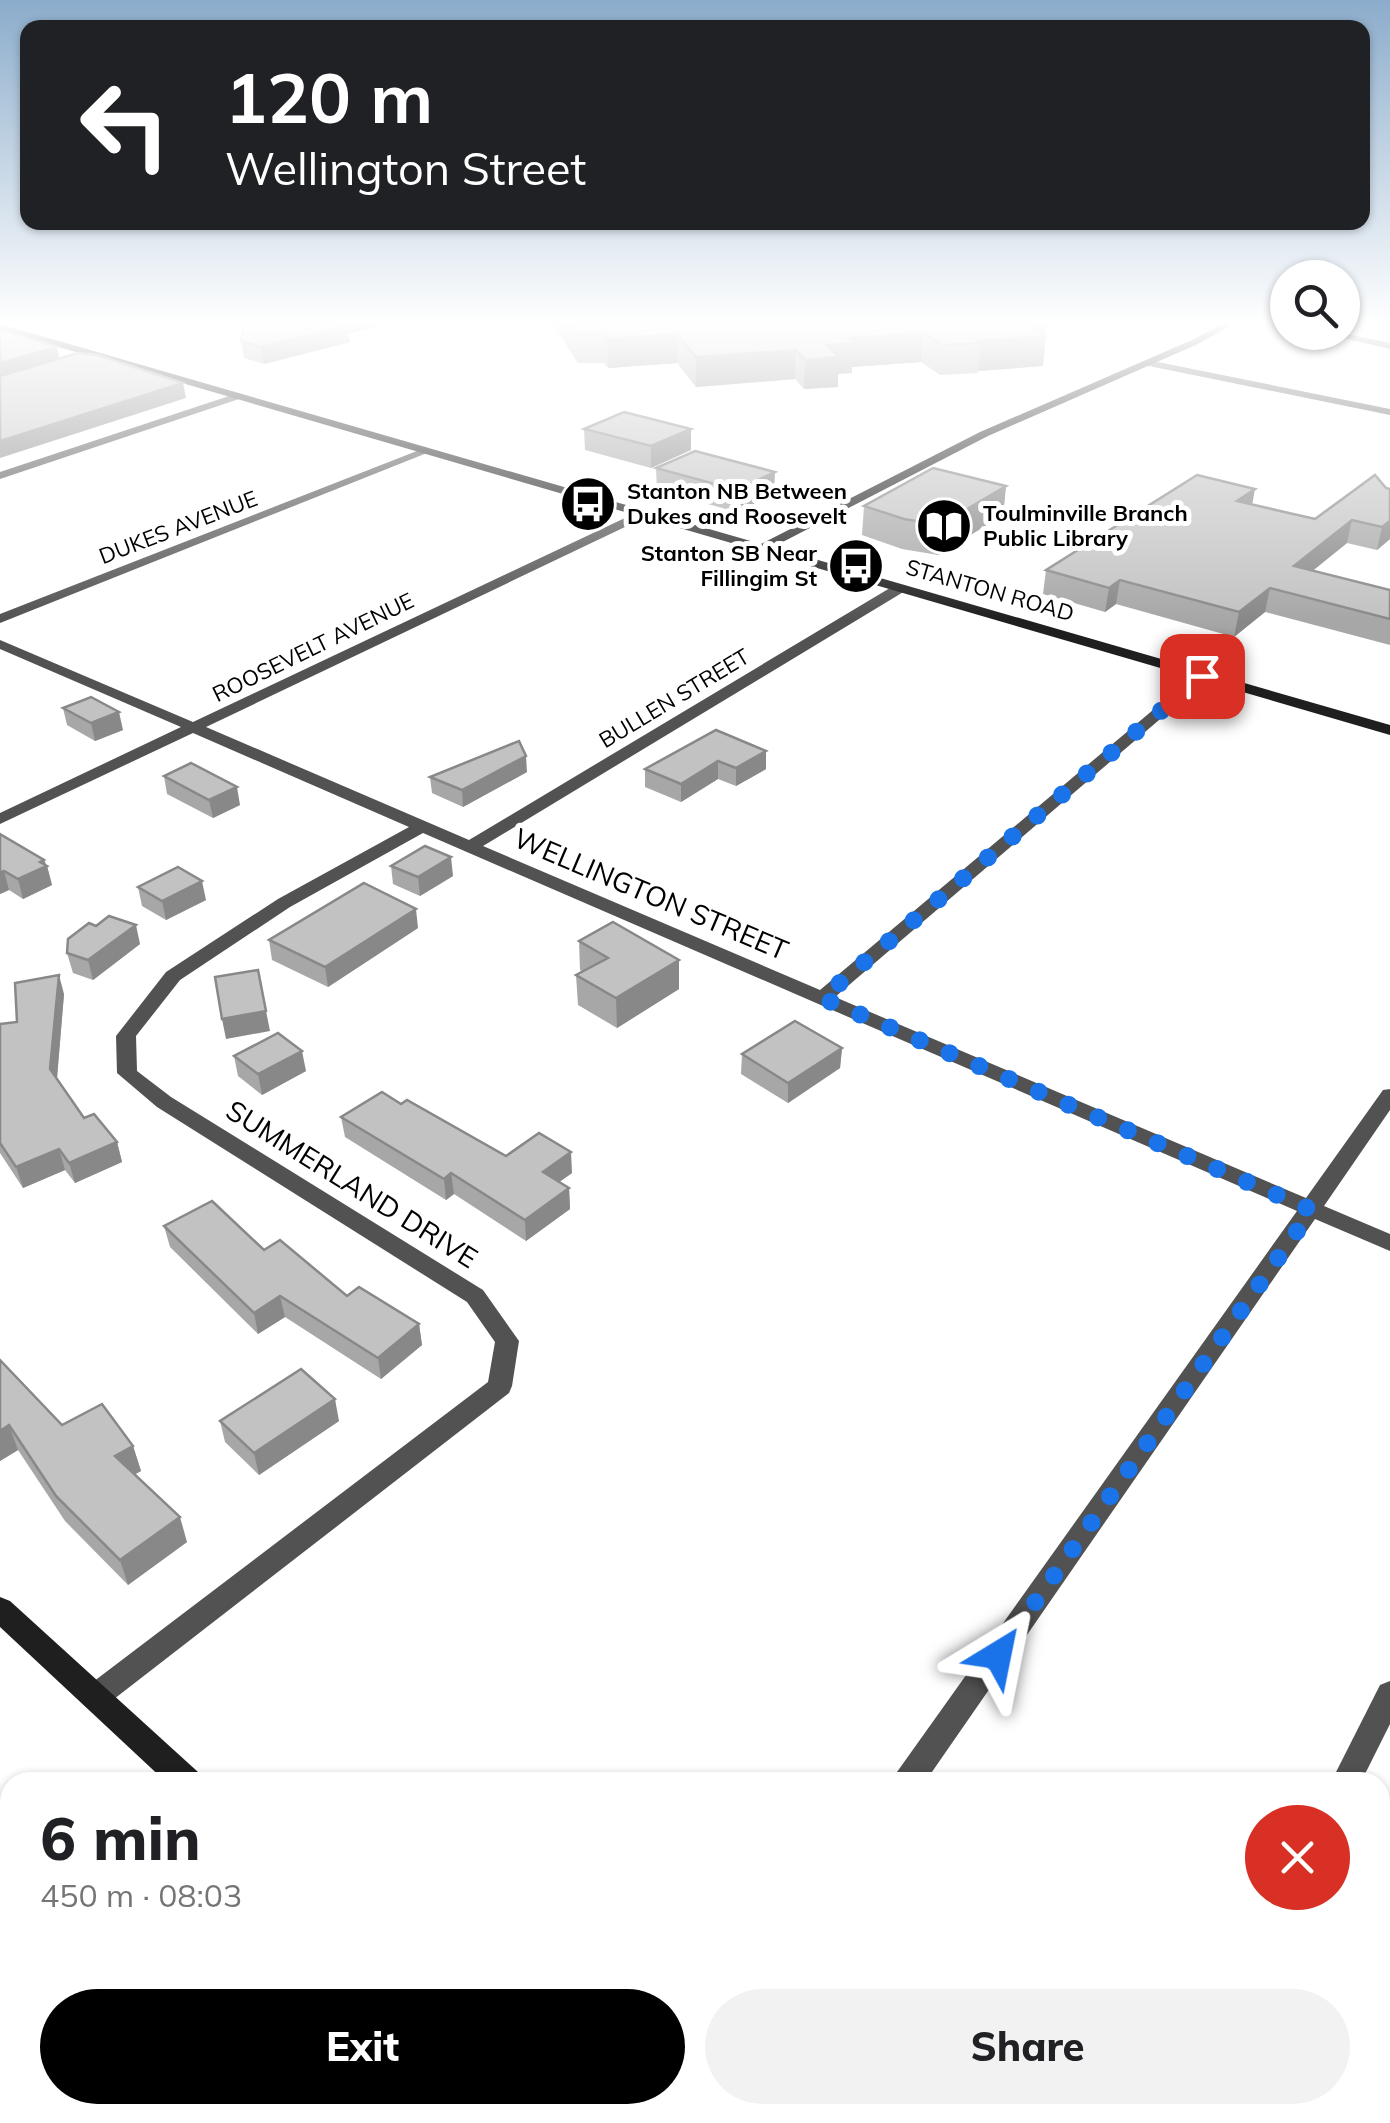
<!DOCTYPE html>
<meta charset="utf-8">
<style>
:root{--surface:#fff;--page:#f2f2f2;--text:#202124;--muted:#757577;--accent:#000}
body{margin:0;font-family:Mulish,sans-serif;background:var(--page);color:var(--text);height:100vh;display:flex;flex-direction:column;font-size:38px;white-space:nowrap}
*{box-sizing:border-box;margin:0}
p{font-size:32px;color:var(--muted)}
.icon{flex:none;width:55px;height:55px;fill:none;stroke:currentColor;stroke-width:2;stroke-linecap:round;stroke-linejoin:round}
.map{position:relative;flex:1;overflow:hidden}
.details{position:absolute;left:0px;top:1772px;width:1390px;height:352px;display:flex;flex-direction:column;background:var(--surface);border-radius:30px 30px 0 0;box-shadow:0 2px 8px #0004}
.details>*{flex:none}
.banner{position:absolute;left:20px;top:20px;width:1350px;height:210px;border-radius:20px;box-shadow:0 2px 8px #0004;background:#202124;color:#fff;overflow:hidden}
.fabs{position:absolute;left:1270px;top:260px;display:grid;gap:20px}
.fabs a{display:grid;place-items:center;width:90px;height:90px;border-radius:50%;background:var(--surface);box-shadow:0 2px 8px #0004;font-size:50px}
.pin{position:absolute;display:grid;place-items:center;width:85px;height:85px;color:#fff;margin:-42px;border-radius:20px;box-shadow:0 5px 15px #0006}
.me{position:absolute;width:110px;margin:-55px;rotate:35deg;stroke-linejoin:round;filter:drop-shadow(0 0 8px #0008)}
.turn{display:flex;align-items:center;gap:35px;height:210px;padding:0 40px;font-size:45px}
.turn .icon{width:130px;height:130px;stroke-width:2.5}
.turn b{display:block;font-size:70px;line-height:85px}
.round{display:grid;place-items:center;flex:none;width:105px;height:105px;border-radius:52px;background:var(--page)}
.overview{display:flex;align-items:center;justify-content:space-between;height:170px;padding:0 40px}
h1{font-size:60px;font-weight:800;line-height:75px}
.button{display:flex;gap:20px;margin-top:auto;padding:20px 40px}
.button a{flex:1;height:115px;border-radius:60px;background:var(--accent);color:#fff;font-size:40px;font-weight:800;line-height:115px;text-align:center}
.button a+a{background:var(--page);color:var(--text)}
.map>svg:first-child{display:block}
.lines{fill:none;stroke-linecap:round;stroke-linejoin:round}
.street{fill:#525252;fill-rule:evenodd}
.secondary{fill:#1f1f1f;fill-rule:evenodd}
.wall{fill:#a7a7a7}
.shaded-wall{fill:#888}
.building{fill:#c2c2c2;stroke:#888;stroke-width:2.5}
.route{stroke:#1a73e8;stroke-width:18;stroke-dasharray:0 32.4}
.labels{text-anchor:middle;stroke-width:10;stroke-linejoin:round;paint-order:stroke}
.far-poi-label{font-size:22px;font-weight:bold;fill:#000;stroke:#fff;text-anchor:start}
.far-street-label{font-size:22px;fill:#000;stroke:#fff}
.street-label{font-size:28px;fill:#000;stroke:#fff}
</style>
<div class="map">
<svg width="1390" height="2123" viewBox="0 0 1390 2123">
<rect width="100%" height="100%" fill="#fff"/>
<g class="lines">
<!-- street -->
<g class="street">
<path d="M 1318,332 L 1338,332 L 1390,343 L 1390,349 Z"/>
<path d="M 1148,360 L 1390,409 L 1390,415 L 1144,365 Z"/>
<path d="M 238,393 L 243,396 L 242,398 L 0,479 L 0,472 Z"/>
<path d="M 422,449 L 432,451 L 0,623 L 0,614 Z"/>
<path d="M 644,509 L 648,510 L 648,516 L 206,727 L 469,840 L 895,585 L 905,585 L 905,591 L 483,846 L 820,990 L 1197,673 L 1207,673 L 1207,679 L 835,997 L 1306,1198 L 1383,1090 L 1390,1089 L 1390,1110 L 1324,1206 L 1390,1234 L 1390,1251 L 1315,1219 L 925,1782 L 893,1782 L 897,1772 L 1297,1211 L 423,833 L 290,907 L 180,980 L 136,1036 L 137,1071 L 171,1097 L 483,1290 L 519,1341 L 512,1386 L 509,1393 L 105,1706 L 95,1710 L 85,1706 L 80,1697 L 85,1688 L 488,1382 L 495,1342 L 467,1302 L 157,1107 L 117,1073 L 116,1036 L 166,972 L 278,899 L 409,827 L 193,733 L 0,824 L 0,813 L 181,727 L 0,649 L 0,640 L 193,722 Z"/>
<path d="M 1390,1681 L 1390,1724 L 1361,1782 L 1331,1782 L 1380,1685 Z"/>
<path d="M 1380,1886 L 1390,1889 L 1390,1921 L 1380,1918 Z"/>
<path d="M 10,2010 L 10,2044 L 0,2048 L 0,2014 Z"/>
<path d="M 655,2115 L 692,2115 L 688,2123 L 651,2123 Z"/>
<path d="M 1163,2115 L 1199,2115 L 1195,2123 L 1159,2123 Z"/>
</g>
<!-- secondary -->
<g class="secondary">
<path d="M 1224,323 L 1235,323 L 1198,344 L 988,436 L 773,547 L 1390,725 L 1390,735 L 0,330 L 0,324 L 761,544 L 980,432 L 1192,340 Z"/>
<path d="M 0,1597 L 10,1601 L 198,1772 L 202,1782 L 166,1782 L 0,1627 Z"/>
<path d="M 538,2115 L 580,2115 L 584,2123 L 542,2123 Z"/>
</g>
</g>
<!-- wall -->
<g class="wall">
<path d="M 244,323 L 385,323 L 349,334 L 350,342 L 264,364 L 244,358 L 241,341 Z"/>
<path d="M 552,323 L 1042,323 L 1044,335 L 1046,336 L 1043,366 L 978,371 L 978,373 L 940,375 L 921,362 L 852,367 L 852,373 L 838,374 L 838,387 L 804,389 L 795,379 L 696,387 L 677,363 L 608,368 L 604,363 L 578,363 Z"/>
<path d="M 584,429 L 691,450 L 651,468 L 585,450 Z"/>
<path d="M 656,468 L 774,494 L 737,512 L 657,490 Z"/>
<path d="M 1006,486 L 1003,515 L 938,555 L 902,549 L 862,535 L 864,506 Z"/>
<path d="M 1386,488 L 1390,489 L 1390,539 L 1377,550 L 1347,543 L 1312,571 L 1390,590 L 1390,645 L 1265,612 L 1234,637 L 1116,604 L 1105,612 L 1043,594 L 1046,570 L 1252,504 L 1315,519 Z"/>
<path d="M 63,708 L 123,730 L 95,741 L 67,725 Z"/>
<path d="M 716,730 L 766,769 L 736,786 L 718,779 L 681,802 L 645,787 L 645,769 Z"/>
<path d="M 527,772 L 463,807 L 432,793 L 430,777 Z"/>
<path d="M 164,776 L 240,805 L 213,818 L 167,794 Z"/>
<path d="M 0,834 L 44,860 L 47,866 L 52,885 L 23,899 L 9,890 L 0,894 Z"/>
<path d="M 391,866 L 453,876 L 420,896 L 393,884 Z"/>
<path d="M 138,887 L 206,900 L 166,920 L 142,906 Z"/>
<path d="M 96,926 L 140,944 L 93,980 L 73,973 L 67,953 Z"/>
<path d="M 418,928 L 328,987 L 272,960 L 269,940 Z"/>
<path d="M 579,941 L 679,989 L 617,1028 L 578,1005 L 576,975 L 583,972 L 580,970 Z"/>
<path d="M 64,994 L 57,1079 L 84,1118 L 117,1142 L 122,1162 L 75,1183 L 65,1170 L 23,1188 L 0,1153 L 0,1024 L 17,1022 Z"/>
<path d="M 842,1048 L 840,1068 L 788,1103 L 741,1074 L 742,1054 Z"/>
<path d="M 234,1056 L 306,1071 L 262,1095 L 238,1076 Z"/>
<path d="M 401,1104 L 506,1156 L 572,1173 L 559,1182 L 569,1188 L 570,1209 L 526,1241 L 454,1194 L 446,1200 L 345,1137 L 341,1117 Z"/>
<path d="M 164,1226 L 264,1250 L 347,1296 L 419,1324 L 422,1345 L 381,1379 L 285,1317 L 258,1334 L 170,1247 Z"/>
<path d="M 0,1360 L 62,1425 L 133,1446 L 141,1471 L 135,1474 L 187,1542 L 128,1585 L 65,1521 L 18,1450 L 0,1461 Z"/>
<path d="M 220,1421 L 339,1421 L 259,1475 L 225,1442 Z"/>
</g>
<!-- shaded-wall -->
<g class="shaded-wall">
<path d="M 337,323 L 385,323 L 349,334 L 350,342 L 264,364 L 261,347 Z"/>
<path d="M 1046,325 L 1044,337 L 1046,336 L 1043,366 L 978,371 L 981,343 L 979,341 L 1033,326 Z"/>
<path d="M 923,333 L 921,362 L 852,367 L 852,373 L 838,374 L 838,387 L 804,389 L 805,360 L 827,345 L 849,338 Z"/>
<path d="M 677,334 L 677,363 L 608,368 L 607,339 Z"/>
<path d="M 57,347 L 60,361 L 0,379 L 0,363 Z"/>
<path d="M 796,350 L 795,379 L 696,387 L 696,357 Z"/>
<path d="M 183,383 L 186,398 L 0,458 L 0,441 Z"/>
<path d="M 691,429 L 691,450 L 651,468 L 651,446 Z"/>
<path d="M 775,472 L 774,494 L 737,512 L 737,490 Z"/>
<path d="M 1006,486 L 1003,515 L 938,555 L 940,525 Z"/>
<path d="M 1255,489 L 1251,511 L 1237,501 Z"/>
<path d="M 1352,520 L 1347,543 L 1289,590 L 1294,566 Z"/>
<path d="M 1390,521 L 1390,539 L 1377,550 L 1382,527 Z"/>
<path d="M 1120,580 L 1116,604 L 1105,612 L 1109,588 Z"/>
<path d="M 1270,588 L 1265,612 L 1234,637 L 1239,612 Z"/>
<path d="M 119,712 L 123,730 L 95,741 L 91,723 Z"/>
<path d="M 766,751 L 766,769 L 736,786 L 736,768 Z"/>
<path d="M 526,756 L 527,772 L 463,807 L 462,790 Z"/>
<path d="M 718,761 L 718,779 L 681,802 L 681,784 Z"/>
<path d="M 237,787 L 240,805 L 213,818 L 209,800 Z"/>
<path d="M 451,857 L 453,876 L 420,896 L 418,877 Z"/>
<path d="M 44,860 L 46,866 L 47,866 L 52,885 L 23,899 L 18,879 Z"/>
<path d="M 4,871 L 9,890 L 0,894 L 0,873 Z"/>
<path d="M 202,881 L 206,900 L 166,920 L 162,901 Z"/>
<path d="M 416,909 L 418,928 L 328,987 L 325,967 Z"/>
<path d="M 136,925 L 140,944 L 93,980 L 88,960 Z"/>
<path d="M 679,960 L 679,989 L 617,1028 L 616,998 Z"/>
<path d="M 59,975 L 64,994 L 56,1089 L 50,1069 Z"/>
<path d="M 266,1011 L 270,1031 L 226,1039 L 222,1019 Z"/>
<path d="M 842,1048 L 840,1068 L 788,1103 L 788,1083 Z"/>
<path d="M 302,1051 L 306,1071 L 262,1095 L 258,1074 Z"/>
<path d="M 117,1142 L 122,1162 L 75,1183 L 69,1163 Z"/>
<path d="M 59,1149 L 65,1170 L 23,1188 L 16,1167 Z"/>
<path d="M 571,1152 L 572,1173 L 544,1193 L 543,1172 Z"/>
<path d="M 451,1173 L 454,1194 L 446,1200 L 444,1179 Z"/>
<path d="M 569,1188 L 570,1209 L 526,1241 L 525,1220 Z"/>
<path d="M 280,1296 L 285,1317 L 258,1334 L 254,1313 Z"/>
<path d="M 419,1324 L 422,1345 L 381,1379 L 378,1358 Z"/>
<path d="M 335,1399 L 339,1421 L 259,1475 L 254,1453 Z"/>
<path d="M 9,1425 L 18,1450 L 0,1461 L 0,1431 Z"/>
<path d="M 133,1446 L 141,1471 L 123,1481 L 115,1456 Z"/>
<path d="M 180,1517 L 187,1542 L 128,1585 L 120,1560 Z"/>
</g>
<!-- building -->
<g class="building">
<path d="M 244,323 L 342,323 L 348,326 L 261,347 L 241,341 Z"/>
<path d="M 570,323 L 1042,323 L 1046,325 L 1033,326 L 1046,336 L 979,341 L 981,343 L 943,345 L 923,333 L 849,338 L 854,343 L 827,345 L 839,357 L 805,360 L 796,350 L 696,357 L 677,334 L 607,339 L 604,334 L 577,334 Z"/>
<path d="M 0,330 L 57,347 L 0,363 Z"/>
<path d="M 78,353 L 97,355 L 183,383 L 0,441 L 0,376 Z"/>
<path d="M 624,412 L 691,429 L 651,446 L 584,429 Z"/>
<path d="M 695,451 L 775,472 L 737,490 L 656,468 Z"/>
<path d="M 933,468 L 1006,486 L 940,525 L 904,519 L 864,506 Z"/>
<path d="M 1197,475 L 1255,489 L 1237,501 L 1315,519 L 1375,475 L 1386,488 L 1390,489 L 1390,521 L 1382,527 L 1352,520 L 1294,566 L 1390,590 L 1390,619 L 1270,588 L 1239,612 L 1120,580 L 1109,588 L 1046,570 Z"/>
<path d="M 91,697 L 119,712 L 91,723 L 63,708 Z"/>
<path d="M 716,730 L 766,751 L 736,768 L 718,761 L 681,784 L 645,769 Z"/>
<path d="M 519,741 L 526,756 L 462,790 L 430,777 Z"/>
<path d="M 191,763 L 237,787 L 209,800 L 164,776 Z"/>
<path d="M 0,834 L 44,860 L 40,862 L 47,866 L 18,879 L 4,871 L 0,873 Z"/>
<path d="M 425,846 L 451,857 L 418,877 L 391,866 Z"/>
<path d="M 178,867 L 202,881 L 162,901 L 138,887 Z"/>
<path d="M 364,883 L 416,909 L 325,967 L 269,940 Z"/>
<path d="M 109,916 L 136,925 L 88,960 L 67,953 L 68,939 L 89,923 L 96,926 Z"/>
<path d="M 613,922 L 679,960 L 616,998 L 576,975 L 608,958 L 579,941 Z"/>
<path d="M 258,970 L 266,1011 L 222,1019 L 215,977 Z"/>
<path d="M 59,975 L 50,1069 L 84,1118 L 94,1114 L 117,1142 L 69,1163 L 59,1149 L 16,1167 L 0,1143 L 0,1024 L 17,1022 L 15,983 Z"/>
<path d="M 795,1021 L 842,1048 L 788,1083 L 742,1054 Z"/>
<path d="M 278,1033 L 302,1051 L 258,1074 L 234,1056 Z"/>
<path d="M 382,1092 L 401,1104 L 407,1100 L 506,1156 L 539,1133 L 571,1152 L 543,1172 L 569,1188 L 525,1220 L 451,1173 L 444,1179 L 341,1117 Z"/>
<path d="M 212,1201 L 264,1250 L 280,1240 L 347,1296 L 359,1287 L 419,1324 L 378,1358 L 280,1296 L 254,1313 L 164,1226 Z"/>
<path d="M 0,1360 L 62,1425 L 102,1404 L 133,1446 L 115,1456 L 180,1517 L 120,1560 L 56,1496 L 9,1425 L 0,1431 Z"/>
<path d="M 301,1369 L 335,1399 L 254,1453 L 220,1421 Z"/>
</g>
<!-- sky -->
<linearGradient id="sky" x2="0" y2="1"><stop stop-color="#8baccb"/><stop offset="0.52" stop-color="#fff"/><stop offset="1" stop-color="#fff" stop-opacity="0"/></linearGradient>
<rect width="1390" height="620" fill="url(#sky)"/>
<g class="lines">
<!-- route -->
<path class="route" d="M 998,1655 L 1312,1210 L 822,998 L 1202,676"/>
</g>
<!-- icons -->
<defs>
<g id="bus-disc" transform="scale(2.875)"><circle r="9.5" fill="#000" stroke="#fff"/><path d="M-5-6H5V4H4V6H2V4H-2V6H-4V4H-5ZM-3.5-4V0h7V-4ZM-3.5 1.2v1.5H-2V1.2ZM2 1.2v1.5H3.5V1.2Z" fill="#fff"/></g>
<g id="library-disc" transform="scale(2.875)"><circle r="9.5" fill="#000" stroke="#fff"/><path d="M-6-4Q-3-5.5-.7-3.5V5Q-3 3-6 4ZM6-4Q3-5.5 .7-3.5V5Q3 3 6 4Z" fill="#fff"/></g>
</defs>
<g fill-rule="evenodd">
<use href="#bus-disc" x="588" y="504"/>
<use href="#library-disc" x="944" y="526"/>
<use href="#bus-disc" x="856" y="566"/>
</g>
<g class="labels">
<!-- far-poi labels -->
<g class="far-poi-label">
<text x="627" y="499">Stanton NB Between<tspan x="627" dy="25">Dukes and Roosevelt</tspan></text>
<text x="983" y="521">Toulminville Branch<tspan x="983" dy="25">Public Library</tspan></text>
<text x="817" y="561" text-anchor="end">Stanton SB Near<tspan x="817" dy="25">Fillingim St</tspan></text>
</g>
<!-- far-street labels -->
<g class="far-street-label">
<text transform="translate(178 527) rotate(-21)" y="8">DUKES AVENUE</text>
<text transform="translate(990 590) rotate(16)" y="8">STANTON ROAD</text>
<text transform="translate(313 647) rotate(-26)" y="8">ROOSEVELT AVENUE</text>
<text transform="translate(674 698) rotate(-31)" y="8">BULLEN STREET</text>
</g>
<!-- street labels -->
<g class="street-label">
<text transform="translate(651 894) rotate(23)" y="10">WELLINGTON STREET</text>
<text transform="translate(352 1184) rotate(32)" y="10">SUMMERLAND DRIVE</text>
</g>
</g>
</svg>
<div class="fabs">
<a><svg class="icon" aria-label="search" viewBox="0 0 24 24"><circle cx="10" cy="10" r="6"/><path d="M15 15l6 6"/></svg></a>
</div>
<div class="pin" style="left:1202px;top:676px;background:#d93025"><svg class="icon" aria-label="arrive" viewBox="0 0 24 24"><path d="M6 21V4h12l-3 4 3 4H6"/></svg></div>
<svg class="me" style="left:998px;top:1655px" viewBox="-20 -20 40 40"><path d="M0-17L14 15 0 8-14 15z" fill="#1a73e8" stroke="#fff" stroke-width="4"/></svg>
<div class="banner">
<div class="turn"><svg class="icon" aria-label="left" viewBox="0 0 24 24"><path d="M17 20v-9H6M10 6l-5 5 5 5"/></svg><div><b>120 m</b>Wellington Street</div></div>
</div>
<section class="details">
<div class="overview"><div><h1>6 min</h1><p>450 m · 08:03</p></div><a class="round" style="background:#d93025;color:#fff"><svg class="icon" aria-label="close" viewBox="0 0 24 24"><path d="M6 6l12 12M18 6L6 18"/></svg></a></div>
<div class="button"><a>Exit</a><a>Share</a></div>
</section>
</div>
